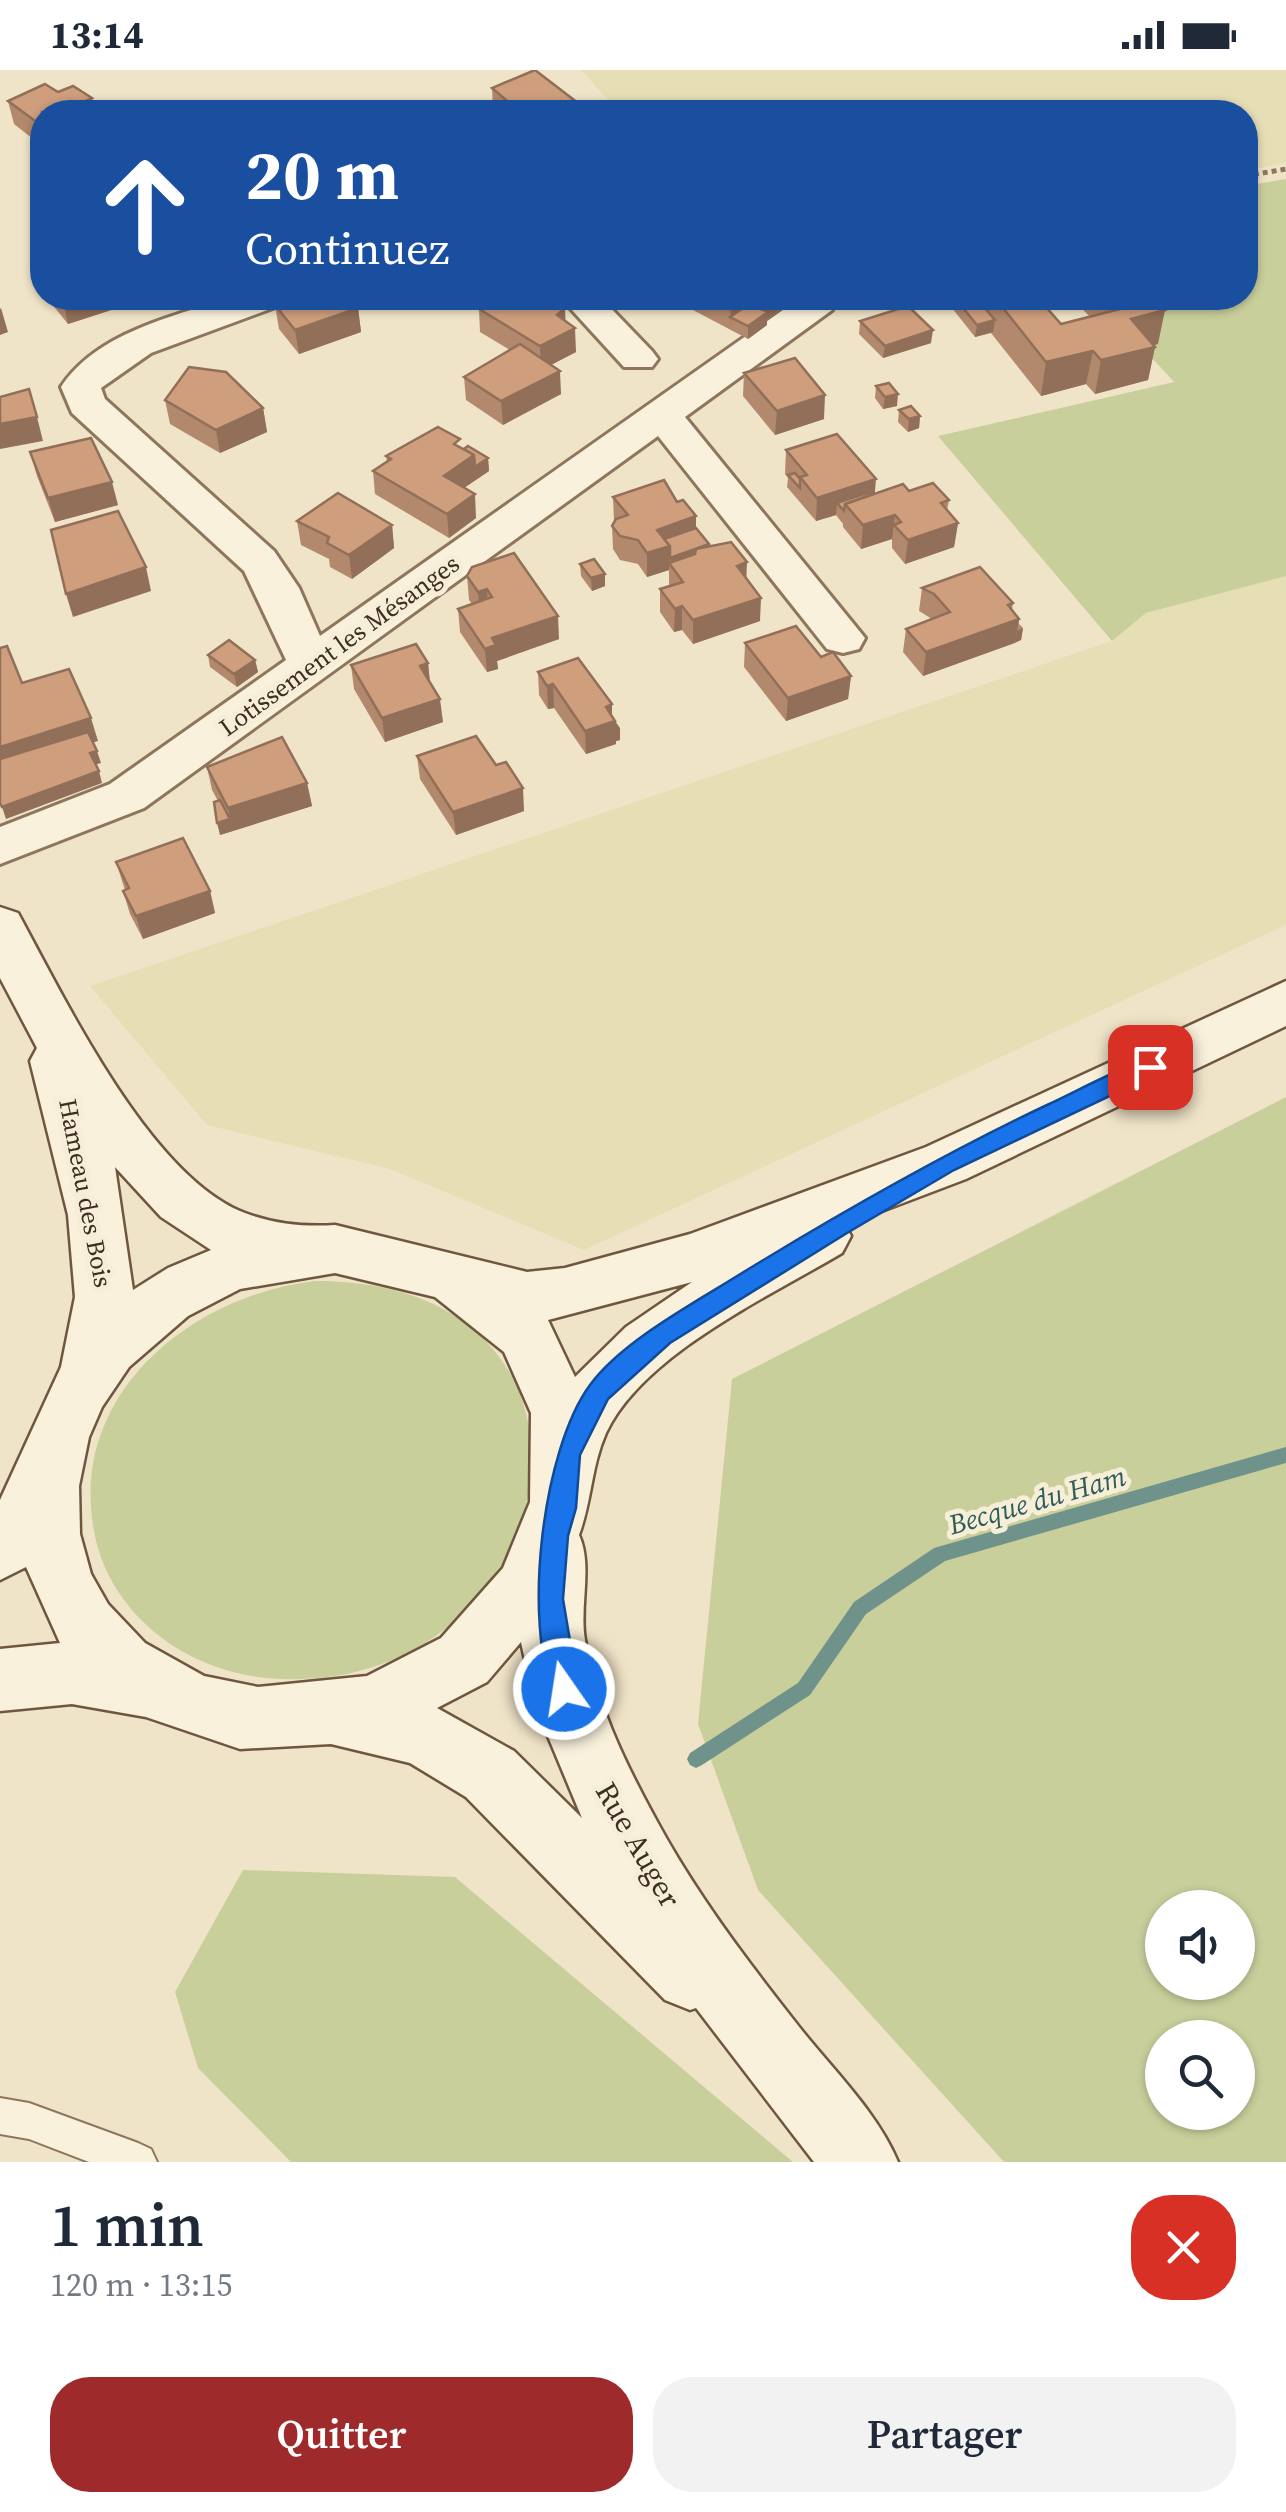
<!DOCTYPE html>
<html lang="fr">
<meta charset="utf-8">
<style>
:root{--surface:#fff;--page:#f2f2f3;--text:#1f2937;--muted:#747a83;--accent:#9e2a2b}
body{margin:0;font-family:"Source Serif 4",serif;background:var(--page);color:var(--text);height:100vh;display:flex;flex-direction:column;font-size:38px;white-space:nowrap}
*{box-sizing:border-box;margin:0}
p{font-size:32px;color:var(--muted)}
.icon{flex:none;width:55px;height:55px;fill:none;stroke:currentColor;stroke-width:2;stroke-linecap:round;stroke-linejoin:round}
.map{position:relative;height:2092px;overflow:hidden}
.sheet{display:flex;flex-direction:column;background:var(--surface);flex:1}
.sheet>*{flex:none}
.top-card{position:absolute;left:30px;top:30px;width:1228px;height:210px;border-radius:40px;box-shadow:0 2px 8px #0004;background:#1a4fa0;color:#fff;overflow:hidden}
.buttons{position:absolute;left:1145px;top:1820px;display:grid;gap:20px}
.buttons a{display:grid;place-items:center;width:110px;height:110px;border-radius:50%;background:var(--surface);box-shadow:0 2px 8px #0004;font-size:50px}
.pin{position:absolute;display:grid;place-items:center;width:85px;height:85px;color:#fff;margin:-42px;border-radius:20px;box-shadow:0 5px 15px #0006}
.me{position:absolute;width:110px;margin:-55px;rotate:347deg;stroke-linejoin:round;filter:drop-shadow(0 0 8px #0008)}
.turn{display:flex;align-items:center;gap:35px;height:210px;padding:0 50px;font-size:45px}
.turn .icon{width:130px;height:130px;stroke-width:2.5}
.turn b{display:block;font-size:70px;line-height:85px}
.round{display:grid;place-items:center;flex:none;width:105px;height:105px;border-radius:40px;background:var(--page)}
.headline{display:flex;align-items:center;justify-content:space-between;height:170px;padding:0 50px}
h1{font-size:60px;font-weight:600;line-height:75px}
.button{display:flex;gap:20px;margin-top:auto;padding:20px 50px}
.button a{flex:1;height:115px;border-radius:40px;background:var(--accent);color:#fff;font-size:40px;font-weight:600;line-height:115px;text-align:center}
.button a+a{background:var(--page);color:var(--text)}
.status{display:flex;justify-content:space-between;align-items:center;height:70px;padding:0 50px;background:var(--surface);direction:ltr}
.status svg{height:28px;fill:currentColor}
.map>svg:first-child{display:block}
.farmland{fill:#e6deb5}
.green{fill:#c9cf9b;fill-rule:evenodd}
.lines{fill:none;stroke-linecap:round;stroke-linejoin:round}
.stream{fill:#6f938a;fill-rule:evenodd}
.lane-casing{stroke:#8d765c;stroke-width:4}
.street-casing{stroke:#8d765c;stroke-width:6}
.secondary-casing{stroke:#6f573f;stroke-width:5}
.path{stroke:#8d765c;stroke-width:5;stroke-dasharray:5 4;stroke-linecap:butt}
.lane{fill:#faf1dc;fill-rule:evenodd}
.street{fill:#faf1dc;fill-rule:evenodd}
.secondary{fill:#faf1dc;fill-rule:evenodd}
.wall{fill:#b2896c}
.shaded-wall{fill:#916f58}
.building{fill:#cf9f7d;stroke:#916f58;stroke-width:2.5}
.route{fill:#1a73e8;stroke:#114b97;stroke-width:2.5}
.labels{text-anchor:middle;stroke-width:10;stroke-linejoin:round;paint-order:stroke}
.street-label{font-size:25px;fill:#3d2e20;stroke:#f7eed8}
.water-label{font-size:28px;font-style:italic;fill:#2f5d5a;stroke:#f7eed8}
.near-street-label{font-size:30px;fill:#3d2e20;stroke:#f7eed8}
</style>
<div class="status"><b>13:14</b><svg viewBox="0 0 49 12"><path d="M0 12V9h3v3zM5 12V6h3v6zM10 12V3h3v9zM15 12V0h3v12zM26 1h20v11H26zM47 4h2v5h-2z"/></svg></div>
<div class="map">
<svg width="1286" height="2092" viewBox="0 0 1286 2092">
<rect width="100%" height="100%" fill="#f0e4c8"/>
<!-- farmland -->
<g class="farmland">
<path d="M 581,0 L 1286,0 L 1286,93 L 1245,101 L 1245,42 L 619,42 Z"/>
<path d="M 1286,506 L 1286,855 L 584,1180 L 390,1099 L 207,1055 L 90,916 L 1112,571 L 1146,543 Z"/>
</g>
<!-- green -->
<g class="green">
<path d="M 1286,109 L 1286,506 L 1146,543 L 1112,571 L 938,366 L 1174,312 L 1097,228 L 1245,228 L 1245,116 Z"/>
<path d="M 1286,1027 L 1286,2092 L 1004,2092 L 758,1820 L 698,1654 L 732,1309 ZM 1162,1838 L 1238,1838 L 1238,1912 L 1162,1912 ZM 1162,1968 L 1238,1968 L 1238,2042 L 1162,2042 Z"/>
<path d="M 315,1211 C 643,1210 571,1619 282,1609 C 240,1608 196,1594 162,1568 C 125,1540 100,1502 93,1455 C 72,1321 193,1225 315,1211 Z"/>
<path d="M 243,1800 L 455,1807 L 793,2092 L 291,2092 L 198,1998 L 175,1922 Z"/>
</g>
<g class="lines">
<!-- stream -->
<path class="stream" d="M 1286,1377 L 1286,1393 L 945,1491 L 866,1544 L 810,1625 L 702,1695 L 696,1698 L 690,1695 L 687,1689 L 690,1683 L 798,1613 L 854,1532 L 934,1478 Z"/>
<!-- lane casing -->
<g class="lane-casing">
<path id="lane" d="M 0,2028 L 29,2033 L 138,2073 L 151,2079 L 157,2092 L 89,2092 L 29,2069 L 0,2064 Z"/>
</g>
<!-- street casing -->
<g class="street-casing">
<g id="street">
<path d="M 229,228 L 284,228 L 278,236 L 151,283 L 101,318 L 105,329 L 274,481 L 299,518 L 320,566 L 800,228 L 835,228 L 838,232 L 832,240 L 685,347 L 865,568 L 859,579 L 843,583 L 827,579 L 658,366 L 144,738 L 0,794 L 0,757 L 110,714 L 286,590 L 244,501 L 72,343 L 61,317 C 97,263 171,247 229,228 Z"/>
<path d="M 561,228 L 601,228 L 652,281 L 658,289 L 652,297 L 624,297 Z"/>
</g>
</g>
<!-- secondary casing -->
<g class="secondary-casing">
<path id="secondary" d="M 0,837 L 18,843 C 65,929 150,1107 245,1143 C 274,1154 305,1157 335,1155 L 527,1202 L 565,1198 L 690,1164 L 926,1077 L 1286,911 L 1286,956 L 966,1109 L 845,1155 L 851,1166 L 842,1183 C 770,1226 643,1284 606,1363 C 591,1397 592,1430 579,1465 C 593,1496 579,1536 585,1570 C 597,1634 623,1689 654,1746 C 694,1821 747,1891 800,1958 C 834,2001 877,2042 898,2092 L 814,2092 L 696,1938 L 690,1940 L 665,1930 L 466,1727 L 410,1693 L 331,1674 L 240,1679 L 146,1647 L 72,1634 L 0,1641 L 0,1579 L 60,1573 L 26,1497 L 0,1510 L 0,1430 L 61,1297 L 75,1227 L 68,1145 L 30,991 L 37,978 L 0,908 ZM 115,1097 L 161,1147 L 211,1180 L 168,1198 L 133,1220 ZM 335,1203 L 435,1227 L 504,1282 L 531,1343 L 530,1432 L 503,1498 L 441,1568 L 367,1606 L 258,1617 L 204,1606 L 145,1573 L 108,1534 L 91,1504 L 80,1464 L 79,1416 L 89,1367 L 102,1337 L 129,1297 L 188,1246 L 240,1219 ZM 692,1212 L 626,1257 L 575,1307 L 548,1250 ZM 521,1572 L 535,1635 L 582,1748 L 514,1681 L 437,1638 L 487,1612 Z"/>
</g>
<!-- path -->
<path class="path" d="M 1245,106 L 1286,99"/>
<!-- lane -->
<use href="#lane" class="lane"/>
<!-- street -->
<use href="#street" class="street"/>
<!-- secondary -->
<use href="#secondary" class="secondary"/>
</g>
<!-- wall -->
<g class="wall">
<path d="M 492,18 L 574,30 L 574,42 L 495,42 L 493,41 Z"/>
<path d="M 92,28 L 95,42 L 42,42 L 42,76 L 14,54 L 8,31 Z"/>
<path d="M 47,228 L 138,228 L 139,231 L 68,254 Z"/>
<path d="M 674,228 L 778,228 L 777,242 L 767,250 L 767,255 L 748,269 L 674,230 Z"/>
<path d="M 944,228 L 1038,228 L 1061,254 L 1090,247 L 1072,228 L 1153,228 L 1158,274 L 1154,275 L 1155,277 L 1148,310 L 1095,324 L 1086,314 L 1041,326 L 991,263 L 975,267 Z"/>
<path d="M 275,235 L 358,238 L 361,262 L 299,284 L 279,259 Z"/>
<path d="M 565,238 L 565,251 L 576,282 L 551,295 L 561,324 L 503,355 L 466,330 L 464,307 L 510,280 L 480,262 L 479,239 Z"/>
<path d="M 860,251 L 931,273 L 883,288 L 859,264 Z"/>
<path d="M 744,303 L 824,349 L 775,365 L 743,326 Z"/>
<path d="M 876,316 L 897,336 L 883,339 L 875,328 Z"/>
<path d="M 165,330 L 263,338 L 267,362 L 220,383 L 170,354 Z"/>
<path d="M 899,340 L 920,346 L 919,358 L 908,362 L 898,352 Z"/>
<path d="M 461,378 L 488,388 L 489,401 L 464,418 L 476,448 L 449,468 L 375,424 L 373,401 L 387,391 L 386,386 Z"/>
<path d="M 786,380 L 875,423 L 909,421 L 949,430 L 947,441 L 958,453 L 954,477 L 905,494 L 892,478 L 892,469 L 861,479 L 843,457 L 843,454 L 836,445 L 816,451 L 787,417 L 788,408 L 785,404 Z"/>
<path d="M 30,382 L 118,435 L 55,452 L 37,406 Z"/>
<path d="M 613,427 L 677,432 L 696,446 L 696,458 L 709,477 L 746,508 L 760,551 L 693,574 L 682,560 L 674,562 L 660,542 L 660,519 L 669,516 L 669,500 L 647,507 L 638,494 L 620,490 L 613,479 L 612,456 L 614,452 Z"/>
<path d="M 297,451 L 392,455 L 394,478 L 352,509 L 330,497 L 329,489 L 301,475 Z"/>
<path d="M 580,494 L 605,516 L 592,521 L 581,506 Z"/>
<path d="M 467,506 L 559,569 L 497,591 L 498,599 L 487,602 L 460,562 L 458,539 L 472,534 L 469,530 Z"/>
<path d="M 922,518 L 1013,533 L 1012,540 L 1019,549 L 1019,554 L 1023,558 L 1021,570 L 923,606 L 903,582 L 906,559 L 932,549 L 919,541 Z"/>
<path d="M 745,573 L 821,587 L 851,606 L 848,629 L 786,651 L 744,597 Z"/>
<path d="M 208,585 L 255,590 L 258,602 L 237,617 L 210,597 Z"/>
<path d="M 428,593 L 430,611 L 443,652 L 385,672 L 354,619 L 351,595 Z"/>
<path d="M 538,602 L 612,634 L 612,646 L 620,670 L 616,671 L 616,674 L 586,684 L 554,638 L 548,639 L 539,625 Z"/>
<path d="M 417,686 L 494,694 L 497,695 L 524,741 L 456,765 L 420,709 Z"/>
<path d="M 207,697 L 307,713 L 312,736 L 220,765 L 218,731 L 212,720 Z"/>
<path d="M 116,792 L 210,821 L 215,843 L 143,869 L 130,844 L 123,821 L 125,820 Z"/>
</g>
<!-- shaded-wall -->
<g class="shaded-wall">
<path d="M 92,28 L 95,42 L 79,42 L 77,35 Z"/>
<path d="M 574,30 L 574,42 L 543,42 Z"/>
<path d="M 70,228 L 138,228 L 139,231 L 68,254 L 63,230 Z"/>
<path d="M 743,228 L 750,228 L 749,246 L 730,247 L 730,260 L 731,236 Z"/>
<path d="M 766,228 L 778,228 L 777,242 L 767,250 L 767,255 L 748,269 L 748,256 L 763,246 L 764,229 Z"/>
<path d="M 1,238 L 8,262 L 0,265 L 0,239 Z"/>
<path d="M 358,238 L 361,262 L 299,284 L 295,260 Z"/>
<path d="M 565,238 L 566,262 L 575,258 L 576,282 L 541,300 L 540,276 L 557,245 Z"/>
<path d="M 1165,240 L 1158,274 L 1124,283 L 1131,249 Z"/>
<path d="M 995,250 L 993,262 L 975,267 L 977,255 Z"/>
<path d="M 933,260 L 931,273 L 883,288 L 885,276 Z"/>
<path d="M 1155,277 L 1148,310 L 1095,324 L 1101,290 Z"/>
<path d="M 1093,281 L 1086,314 L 1041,326 L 1046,292 Z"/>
<path d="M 560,301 L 561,324 L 503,355 L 501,331 Z"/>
<path d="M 898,324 L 897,336 L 883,339 L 885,327 Z"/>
<path d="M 825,325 L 824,349 L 775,365 L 777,341 Z"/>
<path d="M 263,338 L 267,362 L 220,383 L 216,360 Z"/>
<path d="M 920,346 L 919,358 L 908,362 L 909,349 Z"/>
<path d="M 37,347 L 43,371 L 0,379 L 0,354 Z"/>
<path d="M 474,385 L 488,388 L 489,401 L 446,430 L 444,406 Z"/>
<path d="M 876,409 L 874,433 L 837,433 L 836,445 L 816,451 L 817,428 Z"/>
<path d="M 112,412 L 118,435 L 55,452 L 48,428 Z"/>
<path d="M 475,424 L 476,448 L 449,468 L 447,444 Z"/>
<path d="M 895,445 L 892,469 L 861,479 L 863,455 Z"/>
<path d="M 696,446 L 696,470 L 670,479 L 669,500 L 647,507 L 647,483 L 657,460 Z"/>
<path d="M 958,453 L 954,477 L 905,494 L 908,470 Z"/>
<path d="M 392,455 L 394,478 L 352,509 L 349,485 Z"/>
<path d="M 709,474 L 709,487 L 670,494 L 670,488 Z"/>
<path d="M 747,492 L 746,516 L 737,496 Z"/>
<path d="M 146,497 L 151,521 L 73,547 L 66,524 Z"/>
<path d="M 605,504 L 605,516 L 592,521 L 591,508 Z"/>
<path d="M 487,519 L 488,540 L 479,534 L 478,522 Z"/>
<path d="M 761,528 L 760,551 L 693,574 L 693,550 Z"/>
<path d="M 682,536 L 682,560 L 674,562 L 675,539 Z"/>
<path d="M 558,546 L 559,569 L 497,591 L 498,599 L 487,602 L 485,579 L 492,568 Z"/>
<path d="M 1019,549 L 1015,573 L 923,606 L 926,582 Z"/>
<path d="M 1023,558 L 1021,570 L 1015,573 L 1017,561 Z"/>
<path d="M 255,590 L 258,602 L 237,617 L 234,604 Z"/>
<path d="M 428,593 L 430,616 L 420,596 Z"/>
<path d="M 851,606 L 848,629 L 786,651 L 788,628 Z"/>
<path d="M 553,614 L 554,638 L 548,639 L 547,616 Z"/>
<path d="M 440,629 L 443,652 L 385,672 L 382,648 Z"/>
<path d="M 612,634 L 612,652 L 615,651 L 620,658 L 620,670 L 616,671 L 616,674 L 586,684 L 585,661 L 606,637 Z"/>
<path d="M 91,648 L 98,671 L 0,702 L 0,677 Z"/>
<path d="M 97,681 L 101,693 L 94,695 L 90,683 Z"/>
<path d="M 99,701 L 102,713 L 6,749 L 2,737 Z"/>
<path d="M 307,713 L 312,736 L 220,765 L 217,753 L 230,749 L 228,738 Z"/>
<path d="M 523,718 L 524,741 L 456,765 L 453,742 Z"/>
<path d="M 210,821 L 215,843 L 143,869 L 136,846 Z"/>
</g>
<!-- building -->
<g class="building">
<path d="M 535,0 L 574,30 L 543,42 L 520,42 L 492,18 Z"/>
<path d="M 45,14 L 58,22 L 73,16 L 92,28 L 77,35 L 87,42 L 42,42 L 42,56 L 8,31 Z"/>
<path d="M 298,228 L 349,228 L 358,238 L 295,260 L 275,235 Z"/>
<path d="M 503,228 L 537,228 L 565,238 L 557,245 L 575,258 L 540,276 L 479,239 Z"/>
<path d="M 714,228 L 743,228 L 731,236 Z"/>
<path d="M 955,228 L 976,228 L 995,250 L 977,255 Z"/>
<path d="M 995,228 L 1038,228 L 1061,254 L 1120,239 L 1109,228 L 1153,228 L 1165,240 L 1131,249 L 1155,277 L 1101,290 L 1093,281 L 1046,292 Z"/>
<path d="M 749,234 L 768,242 L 748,256 L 730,247 Z"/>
<path d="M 908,236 L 933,260 L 885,276 L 860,251 Z"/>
<path d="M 520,274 L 560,301 L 501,331 L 464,307 Z"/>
<path d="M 795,288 L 825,325 L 777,341 L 744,303 Z"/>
<path d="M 189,297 L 226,302 L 263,338 L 216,360 L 165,330 Z"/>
<path d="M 889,313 L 898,324 L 885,327 L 876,316 Z"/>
<path d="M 29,319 L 37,347 L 0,354 L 0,327 Z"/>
<path d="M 911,336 L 920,346 L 909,349 L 899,340 Z"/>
<path d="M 438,357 L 460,369 L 454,374 L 474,385 L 444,406 L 475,424 L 447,444 L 373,401 L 391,389 L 386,386 Z"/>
<path d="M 837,364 L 876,409 L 817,428 L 800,407 L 807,405 L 786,380 Z"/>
<path d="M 91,368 L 112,412 L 48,428 L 30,382 Z"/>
<path d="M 468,376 L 488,388 L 475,397 L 474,385 L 464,379 Z"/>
<path d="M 795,403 L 800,409 L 800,418 L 788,405 Z"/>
<path d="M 664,410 L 677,432 L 683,430 L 696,446 L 657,460 L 670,476 L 647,483 L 638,470 L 620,466 L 612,456 L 616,449 L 628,445 L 613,427 Z"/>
<path d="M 933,413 L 949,430 L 941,433 L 958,453 L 908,470 L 894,455 L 901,452 L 895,445 L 863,455 L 845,434 L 903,414 L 909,421 Z"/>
<path d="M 338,423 L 392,455 L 349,485 L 327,473 L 329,467 L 297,451 Z"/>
<path d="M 867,423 L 870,425 L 845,434 L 844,441 L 837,433 Z"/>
<path d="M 118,441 L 146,497 L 66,524 L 51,460 Z"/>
<path d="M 696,458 L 709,474 L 670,488 L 670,476 L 664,469 Z"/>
<path d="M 731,472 L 747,492 L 737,496 L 761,528 L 693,550 L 682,536 L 675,539 L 660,519 L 683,512 L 669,493 L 695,484 L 696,479 Z"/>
<path d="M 514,483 L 558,546 L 492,568 L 496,575 L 485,579 L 458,539 L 492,527 L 487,519 L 478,522 L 467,506 L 472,497 Z"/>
<path d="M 594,489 L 605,504 L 591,508 L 580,494 Z"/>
<path d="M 980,497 L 1013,533 L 1008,535 L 1019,549 L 926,582 L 906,559 L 950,542 L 934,524 L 922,518 Z"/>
<path d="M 796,556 L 821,587 L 833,582 L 851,606 L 788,628 L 745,573 Z"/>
<path d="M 229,570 L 255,590 L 234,604 L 208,585 Z"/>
<path d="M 416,574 L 428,593 L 420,596 L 440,629 L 382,648 L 351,595 Z"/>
<path d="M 7,576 L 22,613 L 69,599 L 91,648 L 0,677 L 0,578 Z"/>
<path d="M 578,588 L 612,634 L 606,637 L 615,651 L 585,661 L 553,614 L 547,616 L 538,602 Z"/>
<path d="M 88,662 L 97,681 L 90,683 L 99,701 L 2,737 L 0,733 L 0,689 Z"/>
<path d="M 476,666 L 496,695 L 506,692 L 523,718 L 453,742 L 417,686 Z"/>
<path d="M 282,667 L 307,713 L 228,738 L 207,697 Z"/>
<path d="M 220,730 L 230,749 L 217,753 L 214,732 Z"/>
<path d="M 183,768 L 210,821 L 136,846 L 123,821 L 129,818 L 116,792 Z"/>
</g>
<!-- route -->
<path class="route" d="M 1150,988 L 1161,997 L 1158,1003 L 954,1100 L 847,1163 L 670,1273 L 608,1329 L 580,1385 L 576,1438 L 568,1466 L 563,1529 L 578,1619 L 574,1628 L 564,1632 L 555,1628 C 522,1553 542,1380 590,1315 C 622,1271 696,1232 742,1203 C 842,1142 941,1085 1047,1035 C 1081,1019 1115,1000 1150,988 Z"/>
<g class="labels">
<!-- street labels -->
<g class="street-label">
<text transform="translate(339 575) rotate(-36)" y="9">Lotissement les Mésanges</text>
<text transform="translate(86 1123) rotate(79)" y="9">Hameau des Bois</text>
</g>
<!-- water labels -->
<g class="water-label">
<text transform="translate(1037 1430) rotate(-16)" y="10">Becque du Ham</text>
</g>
<!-- near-street labels -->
<g class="near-street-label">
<text transform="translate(638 1775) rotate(60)" y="10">Rue Auger</text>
</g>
</g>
</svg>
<div class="buttons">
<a><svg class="icon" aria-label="sound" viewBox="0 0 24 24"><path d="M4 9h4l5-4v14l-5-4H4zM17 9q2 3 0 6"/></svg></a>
<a><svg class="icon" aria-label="search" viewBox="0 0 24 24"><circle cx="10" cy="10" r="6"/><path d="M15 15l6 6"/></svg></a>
</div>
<div class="pin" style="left:1150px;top:997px;background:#d93025"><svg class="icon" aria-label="arrive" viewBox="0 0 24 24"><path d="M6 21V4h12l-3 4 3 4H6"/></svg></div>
<svg class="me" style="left:564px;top:1619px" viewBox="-20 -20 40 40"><circle r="17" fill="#1a73e8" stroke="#fff" stroke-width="3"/><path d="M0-11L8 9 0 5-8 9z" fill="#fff"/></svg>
<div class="top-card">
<div class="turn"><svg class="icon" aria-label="ahead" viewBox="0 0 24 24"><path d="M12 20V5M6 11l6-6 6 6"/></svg><div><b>20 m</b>Continuez</div></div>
</div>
</div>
<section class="sheet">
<div class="headline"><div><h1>1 min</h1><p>120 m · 13:15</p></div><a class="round" style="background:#d93025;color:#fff"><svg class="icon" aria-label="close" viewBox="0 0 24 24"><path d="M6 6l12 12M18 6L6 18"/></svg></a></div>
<div class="button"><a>Quitter</a><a>Partager</a></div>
</section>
